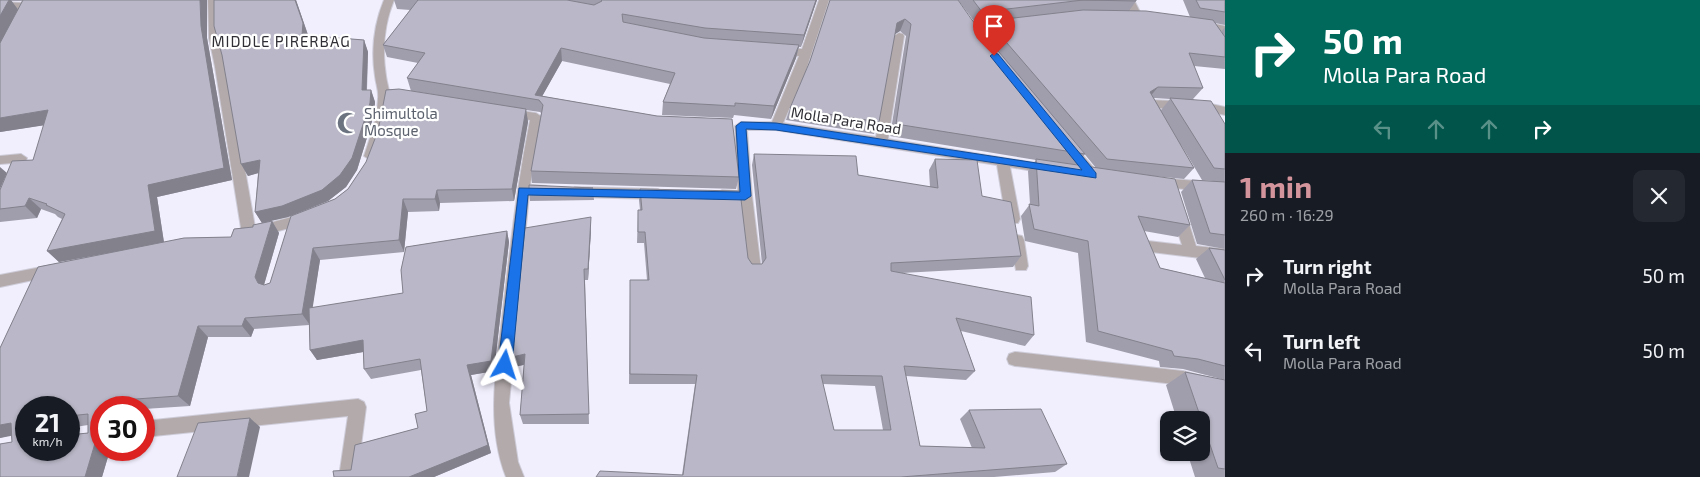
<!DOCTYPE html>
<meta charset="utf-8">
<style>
:root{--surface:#171b24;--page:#242831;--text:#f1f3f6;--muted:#9ea1a6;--accent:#d4949c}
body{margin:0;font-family:"Exo 2",sans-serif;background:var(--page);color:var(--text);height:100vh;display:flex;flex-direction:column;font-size:19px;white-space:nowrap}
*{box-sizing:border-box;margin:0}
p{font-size:16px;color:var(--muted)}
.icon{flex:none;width:28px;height:28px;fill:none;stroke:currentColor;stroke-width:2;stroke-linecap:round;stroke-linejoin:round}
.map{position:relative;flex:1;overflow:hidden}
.sheet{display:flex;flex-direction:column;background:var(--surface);width:475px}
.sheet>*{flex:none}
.hud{background:#00695c;color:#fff;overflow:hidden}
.fabs{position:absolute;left:1160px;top:411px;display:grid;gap:10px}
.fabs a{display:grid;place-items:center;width:50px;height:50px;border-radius:10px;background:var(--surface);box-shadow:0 1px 4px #0004;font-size:25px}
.speed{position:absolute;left:15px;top:396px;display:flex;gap:10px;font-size:25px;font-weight:700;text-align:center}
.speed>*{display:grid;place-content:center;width:65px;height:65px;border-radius:50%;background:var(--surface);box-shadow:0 1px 4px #0004;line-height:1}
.speed small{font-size:12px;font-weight:400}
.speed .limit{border:8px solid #d22;background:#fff;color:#111}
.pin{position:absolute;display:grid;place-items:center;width:42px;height:42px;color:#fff;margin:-51px -21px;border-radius:50% 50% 50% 0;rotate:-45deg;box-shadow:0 0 5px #0007}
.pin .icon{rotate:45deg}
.me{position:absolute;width:55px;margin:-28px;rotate:6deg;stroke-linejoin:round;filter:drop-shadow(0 0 4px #0008)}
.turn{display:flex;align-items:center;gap:18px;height:105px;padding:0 15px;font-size:22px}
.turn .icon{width:65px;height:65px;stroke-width:2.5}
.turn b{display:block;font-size:35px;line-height:42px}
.lanes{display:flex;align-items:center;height:48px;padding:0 15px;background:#0003;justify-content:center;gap:25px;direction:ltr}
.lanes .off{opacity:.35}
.round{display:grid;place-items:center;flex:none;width:52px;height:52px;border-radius:10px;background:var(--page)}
.headline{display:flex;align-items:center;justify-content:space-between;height:85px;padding:0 15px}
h1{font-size:30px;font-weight:700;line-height:38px;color:var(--accent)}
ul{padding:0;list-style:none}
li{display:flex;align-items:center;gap:15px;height:75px;padding:0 15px}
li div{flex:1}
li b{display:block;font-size:19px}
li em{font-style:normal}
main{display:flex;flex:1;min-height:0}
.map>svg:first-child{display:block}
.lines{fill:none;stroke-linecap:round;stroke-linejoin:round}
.minor-casing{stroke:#ceccd9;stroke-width:2}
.minor{fill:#b3aaab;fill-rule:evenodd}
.wall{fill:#a09eac;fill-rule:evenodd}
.shaded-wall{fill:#82818c}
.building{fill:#bab8c8;stroke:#82818c;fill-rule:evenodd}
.route{fill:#1a73e8;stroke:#114b97}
.labels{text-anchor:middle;stroke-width:4.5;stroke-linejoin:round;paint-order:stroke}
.far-quarter-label{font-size:15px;letter-spacing:1px;fill:#302f35;stroke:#fff}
.worship-label{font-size:15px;fill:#5b616d;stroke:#fff;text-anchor:start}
.street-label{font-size:15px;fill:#302f35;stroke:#fff}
</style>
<main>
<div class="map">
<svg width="1225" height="477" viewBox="0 0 1225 477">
<rect width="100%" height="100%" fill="#f1effd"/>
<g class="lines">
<!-- minor casing -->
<g class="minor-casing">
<g id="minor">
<path d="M 208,0 L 218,0 L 219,38 L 227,67 L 255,227 L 306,213 L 313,218 L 311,222 L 249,239 L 244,238 L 242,234 L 215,67 L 209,38 Z"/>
<path d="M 384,0 L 394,0 C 384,24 382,51 386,76 C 387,84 390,91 390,99 C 389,119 382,138 376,156 L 370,160 L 364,156 C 370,138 377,119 378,99 C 379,91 376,85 375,76 C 371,51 374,24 384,0 Z"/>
<path d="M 819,0 L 829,0 L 805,73 L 783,123 L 876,137 L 894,36 L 899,33 L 903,34 L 904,36 L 888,139 L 1054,166 L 1056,169 L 1050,174 L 1010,167 L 1020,219 L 1018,223 L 1008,223 L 1006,219 L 997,165 L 776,130 L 747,130 L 752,196 L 761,269 L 759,273 L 749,273 L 739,201 L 722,200 L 715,195 L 722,190 L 738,191 L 735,126 L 741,122 L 772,122 L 799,56 L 779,54 L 774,51 L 779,48 L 802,49 Z"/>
<path d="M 1124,0 L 1134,0 L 1143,18 L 1142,20 L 1134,20 Z"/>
<path d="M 0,2 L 28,3 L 33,6 L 28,16 L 24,17 L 19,14 L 22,9 L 0,8 Z"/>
<path d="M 1199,21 L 1225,26 L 1225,32 L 1195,26 L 1195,22 Z"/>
<path d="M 1004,22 L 1008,23 L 1008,27 L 972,32 L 967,29 L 972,26 Z"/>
<path d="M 1149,100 L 1202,102 L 1225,107 L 1225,115 L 1202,110 L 1157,108 L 1161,114 L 1155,118 L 1151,117 L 1143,104 Z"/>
<path d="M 508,109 L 536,113 L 542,117 L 530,185 L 546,186 L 553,191 L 546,196 L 529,195 L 509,403 L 518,462 L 524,477 L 506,477 C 484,421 498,359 504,301 C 511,240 518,180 530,120 L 504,116 L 502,113 Z"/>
<path d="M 1069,143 L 1073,144 L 1098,173 L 1099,176 L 1098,179 L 1088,179 L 1065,150 L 1063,147 Z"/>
<path d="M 21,154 L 27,158 L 7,210 L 0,215 L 0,194 L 13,163 L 0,164 L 0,156 Z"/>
<path d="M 1158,178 L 1225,183 L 1225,193 L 1153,186 L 1152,183 L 1153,180 Z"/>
<path d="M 575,187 L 658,189 L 665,194 L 658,199 L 575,197 L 568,192 Z"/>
<path d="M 1179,209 L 1186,214 L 1196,246 L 1225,249 L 1225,261 L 1143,251 L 1141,247 L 1143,243 L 1148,241 L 1182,245 L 1172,214 Z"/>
<path d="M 1017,235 L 1022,236 L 1024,240 L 1028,266 L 1026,270 L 1016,270 L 1010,240 L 1012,236 Z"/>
<path d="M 52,265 L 57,267 L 59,271 L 57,275 L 0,287 L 0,275 Z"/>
<path d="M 1015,352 L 1183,371 L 1225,382 L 1225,396 L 1183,385 L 1015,366 L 1009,364 L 1007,359 L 1009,354 Z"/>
<path d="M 358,399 L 364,402 L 366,407 L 357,477 L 339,477 L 348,416 L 144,437 L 144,421 Z"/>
</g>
</g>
<!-- minor -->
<use href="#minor" class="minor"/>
</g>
<!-- wall -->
<g class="wall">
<path d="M 0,0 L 207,0 L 207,38 L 232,180 L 157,197 L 164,242 L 184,238 L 231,237 L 234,229 L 253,227 L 253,225 L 262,223 L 255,212 L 258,173 L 248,176 L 241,164 L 222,55 L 214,26 L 214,0 L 296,0 L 308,35 L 364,40 L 368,52 L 367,90 L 371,90 L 375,102 L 374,115 L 357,170 L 346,187 L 328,201 L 288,217 L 270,221 L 272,221 L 279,233 L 264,285 L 270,283 L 291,216 L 335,199 L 348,189 L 366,162 L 378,131 L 386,90 L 399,89 L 444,96 L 411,91 L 407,78 L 418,63 L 387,57 L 383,45 L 410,10 L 397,9 L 394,0 L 817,0 L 801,47 L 799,47 L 796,58 L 771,119 L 734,115 L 733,118 L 662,115 L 663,102 L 670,84 L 562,61 L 542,96 L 657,116 L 732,119 L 739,177 L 736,189 L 532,183 L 531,171 L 541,113 L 540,112 L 526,110 L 528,122 L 514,201 L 440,203 L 439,211 L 408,212 L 404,252 L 320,260 L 312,308 L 403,293 L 401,270 L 406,247 L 507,231 L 509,242 L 494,371 L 471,375 L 491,453 L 434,477 L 334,477 L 333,471 L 351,470 L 355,445 L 418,428 L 415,414 L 427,411 L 421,370 L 371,379 L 364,369 L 363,352 L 317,360 L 310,350 L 309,325 L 254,329 L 251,337 L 208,337 L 190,406 L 144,409 L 144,408 L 101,408 L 101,450 L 110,450 L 102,477 L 0,477 L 0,444 L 12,442 L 11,435 L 0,438 L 0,348 L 38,267 L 128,249 L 59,262 L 47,251 L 62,219 L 58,217 L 55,214 L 41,209 L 37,218 L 0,222 L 0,190 L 12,161 L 33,160 L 44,125 L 0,132 ZM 11,1 L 22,1 L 18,9 ZM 26,408 L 69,408 L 69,428 L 88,425 L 88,433 L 69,435 L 69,450 L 26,450 Z"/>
<path d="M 830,0 L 972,20 L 983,32 L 988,23 L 976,24 L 958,0 L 1136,0 L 1136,1 L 1129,11 L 1190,17 L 1183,0 L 1225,0 L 1225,25 L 1215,23 L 1221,32 L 1225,27 L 1225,69 L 1194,66 L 1203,88 L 1193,99 L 1225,124 L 1225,249 L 1197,244 L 1181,192 L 1192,180 L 1213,181 L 1202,180 L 1180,143 L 1194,168 L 1184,179 L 1153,176 L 1190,225 L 1178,237 L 1144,231 L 1160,268 L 1205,278 L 1196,259 L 1209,248 L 1225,250 L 1225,380 L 1183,369 L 1160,367 L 1159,361 L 1086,342 L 1078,253 L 1025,241 L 1021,216 L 1030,204 L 1028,171 L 1036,160 L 890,136 L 906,36 L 900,31 L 895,34 L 879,122 L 874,134 L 786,120 L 790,108 L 810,61 ZM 1154,98 L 1170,99 L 1161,110 ZM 1053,116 L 1096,168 L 1077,165 L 1085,154 Z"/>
<path d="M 754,154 L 858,175 L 930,187 L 929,170 L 935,159 L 982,196 L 1021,256 L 1013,267 L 902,273 L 1034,335 L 1025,346 L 961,331 L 975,371 L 966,380 L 906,376 L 920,446 L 972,448 L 960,419 L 969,410 L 1067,464 L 1055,472 L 994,477 L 596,477 L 682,475 L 695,384 L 629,384 L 630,290 L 647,280 L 644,243 L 637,243 L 638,210 L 640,210 L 639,200 L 640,189 L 748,258 L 752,264 L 762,264 L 752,165 ZM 823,384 L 875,386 L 883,430 L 834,430 Z"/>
<path d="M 593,188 L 594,200 L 530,201 L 529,189 Z"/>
<path d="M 591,229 L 588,280 L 585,280 L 589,424 L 523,424 L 520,415 L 524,365 L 514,367 L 512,357 Z"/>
<path d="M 1185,372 L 1225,380 L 1225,477 L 1195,477 L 1187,452 L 1201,452 L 1201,420 L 1177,420 L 1166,385 Z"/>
</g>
<!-- shaded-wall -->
<g class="shaded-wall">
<path d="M 9,0 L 11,0 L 19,11 L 0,47 L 0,16 Z"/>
<path d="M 200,0 L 207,0 L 207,38 L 232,180 L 157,197 L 164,243 L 59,262 L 47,251 L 148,185 L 201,26 Z"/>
<path d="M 295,0 L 296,0 L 308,35 L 302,35 Z"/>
<path d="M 816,0 L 817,0 L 801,47 L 804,35 Z"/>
<path d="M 905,19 L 900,31 L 892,36 L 897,23 Z"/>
<path d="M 364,40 L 368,52 L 366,102 L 362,90 Z"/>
<path d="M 799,45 L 796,58 L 771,119 L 774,106 Z"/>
<path d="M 561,48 L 562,61 L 539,102 L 539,100 L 535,95 Z"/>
<path d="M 1158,87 L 1149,98 L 1150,92 Z"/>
<path d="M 371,90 L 375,102 L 374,115 L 357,170 L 346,187 L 328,201 L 288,217 L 262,223 L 255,212 Z"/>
<path d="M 526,109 L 528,122 L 514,201 L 512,189 Z"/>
<path d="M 48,110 L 59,123 L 0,132 L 0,118 Z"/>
<path d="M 260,160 L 266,171 L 248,176 L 241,164 Z"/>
<path d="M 0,167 L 7,173 L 0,189 Z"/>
<path d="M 437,190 L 440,203 L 439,211 L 435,199 Z"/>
<path d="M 29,198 L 41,209 L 37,218 L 25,206 Z"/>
<path d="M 403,199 L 408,212 L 404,252 L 399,240 Z"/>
<path d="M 591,217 L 591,229 L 588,280 L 588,269 Z"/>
<path d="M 272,221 L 279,233 L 263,288 L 258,283 L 255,277 Z"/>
<path d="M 507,231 L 509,242 L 494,371 L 471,375 L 491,453 L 434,477 L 409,477 Z"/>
<path d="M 313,248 L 320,260 L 310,325 L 302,314 Z"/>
<path d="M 245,318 L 254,329 L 251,337 L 242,326 Z"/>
<path d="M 198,326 L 208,337 L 190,406 L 178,396 Z"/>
<path d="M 363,340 L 369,351 L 317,360 L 310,350 Z"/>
<path d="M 525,354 L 527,364 L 514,367 L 512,357 Z"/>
<path d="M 108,401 L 117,408 L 106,408 Z"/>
<path d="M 250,418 L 260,427 L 249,477 L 237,477 Z"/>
<path d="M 11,423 L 26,433 L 0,438 L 0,425 Z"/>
<path d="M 101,423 L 101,450 L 110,450 L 102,477 L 85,477 Z"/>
</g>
<!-- building -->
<g class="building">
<path d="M 0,0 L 9,0 L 0,16 Z"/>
<path d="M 23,0 L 200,0 L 201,26 L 224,168 L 148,185 L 155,231 L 47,251 L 65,214 L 46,205 L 47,204 L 29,198 L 25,206 L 0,209 L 0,190 L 12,161 L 33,160 L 48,110 L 0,118 L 0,43 Z"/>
<path d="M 214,0 L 295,0 L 303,23 L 302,35 L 364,40 L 362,90 L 371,90 L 370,103 L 352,158 L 340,175 L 322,190 L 282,206 L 255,212 L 260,160 L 241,164 L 222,55 L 214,26 Z"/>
<path d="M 418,0 L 567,0 L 594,5 L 602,1 L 601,0 L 816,0 L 804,35 L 705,28 L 622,14 L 623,22 L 704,38 L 799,45 L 774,106 L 735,103 L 735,106 L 663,102 L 675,73 L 561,48 L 535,95 L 657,116 L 732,119 L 739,177 L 531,171 L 543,105 L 539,100 L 407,78 L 425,53 L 383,45 Z"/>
<path d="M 830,0 L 958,0 L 972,20 L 1085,154 L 896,124 L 911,24 L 905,19 L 897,23 L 879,122 L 790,108 L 810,61 Z"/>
<path d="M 973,0 L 1136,0 L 1136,1 L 1083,0 L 982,12 Z"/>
<path d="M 1196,0 L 1225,0 L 1225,12 L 1200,8 Z"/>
<path d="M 1083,10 L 1146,11 L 1213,20 L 1225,37 L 1225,57 L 1189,53 L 1203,88 L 1158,87 L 1150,92 L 1194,168 L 1107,159 L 988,21 Z"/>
<path d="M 399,89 L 526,109 L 512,189 L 437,190 L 435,199 L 403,199 L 399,240 L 313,248 L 302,314 L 245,318 L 242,326 L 198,326 L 178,396 L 108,401 L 106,408 L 101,408 L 101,423 L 85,477 L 0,477 L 0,444 L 12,442 L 11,423 L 0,425 L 0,348 L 38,267 L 184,238 L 231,237 L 234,229 L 253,227 L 253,225 L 272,221 L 255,277 L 258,283 L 264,285 L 270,283 L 291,216 L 335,199 L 348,189 L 366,162 L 378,131 L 386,90 ZM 26,408 L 69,408 L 69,416 L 88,414 L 88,433 L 69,435 L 69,450 L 26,450 Z"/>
<path d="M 1170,98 L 1211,101 L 1225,124 L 1225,169 L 1214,168 Z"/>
<path d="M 754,154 L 856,156 L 858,175 L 938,188 L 935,159 L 977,160 L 982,196 L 1011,202 L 1021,256 L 891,263 L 891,271 L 1031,297 L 1034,335 L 956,318 L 975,371 L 904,366 L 920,446 L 985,448 L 969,410 L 1041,409 L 1067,464 L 901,477 L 596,477 L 600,471 L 683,475 L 697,375 L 630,374 L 630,280 L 649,280 L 645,232 L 638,232 L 638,210 L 642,210 L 640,189 L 740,191 L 748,258 L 752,264 L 762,264 L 766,258 ZM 821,375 L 882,376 L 891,430 L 834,430 Z"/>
<path d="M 1036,159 L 1175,179 L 1190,225 L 1138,216 L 1160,268 L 1225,283 L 1225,366 L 1198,359 L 1174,356 L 1172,351 L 1098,331 L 1088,241 L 1034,229 L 1029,204 L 1039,206 Z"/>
<path d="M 1192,180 L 1225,182 L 1225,235 L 1210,233 Z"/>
<path d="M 529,185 L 593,188 L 529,189 Z"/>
<path d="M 591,217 L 588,269 L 584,269 L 589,414 L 520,415 L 525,354 L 512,357 L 525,228 Z"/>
<path d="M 507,231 L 491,361 L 467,365 L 488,445 L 409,477 L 334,477 L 333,471 L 351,470 L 355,445 L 418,428 L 415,414 L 427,411 L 420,359 L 364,369 L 363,340 L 310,350 L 309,308 L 403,293 L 401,270 L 406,247 Z"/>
<path d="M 1209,248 L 1225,250 L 1225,280 Z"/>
<path d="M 1185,372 L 1225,380 L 1225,469 L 1218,468 Z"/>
<path d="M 250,418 L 237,477 L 177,477 L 198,423 Z"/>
</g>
<!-- route -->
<path class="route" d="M 994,53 L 998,54 L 1096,173 L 1096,178 L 776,130 L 746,129 L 751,196 L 745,200 L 528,195 L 512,365 L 510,369 L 505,371 L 500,369 L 498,365 L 519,188 L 740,192 L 736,126 L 741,122 L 776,123 L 1082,170 L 991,57 L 990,56 Z"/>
<!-- icons -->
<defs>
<g id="mosque-bare" transform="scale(1.725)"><path d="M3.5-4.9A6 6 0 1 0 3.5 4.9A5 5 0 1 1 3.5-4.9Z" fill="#6b7280" stroke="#fff" stroke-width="2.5" paint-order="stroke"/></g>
</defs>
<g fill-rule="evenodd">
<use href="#mosque-bare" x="348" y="123"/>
</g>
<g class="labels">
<!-- far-quarter labels -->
<g class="far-quarter-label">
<text x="281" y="47">MIDDLE PIRERBAG</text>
</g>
<!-- worship labels -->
<g class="worship-label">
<text x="364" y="119">Shimultola<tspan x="364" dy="17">Mosque</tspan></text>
</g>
<!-- street labels -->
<g class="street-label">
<text transform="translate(846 121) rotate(9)" y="5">Molla Para Road</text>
</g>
</g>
</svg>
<div class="fabs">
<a><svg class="icon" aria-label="layers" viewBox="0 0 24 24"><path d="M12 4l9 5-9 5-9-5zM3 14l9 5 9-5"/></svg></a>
</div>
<div class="speed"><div>21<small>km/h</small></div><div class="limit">30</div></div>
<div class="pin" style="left:994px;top:56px;background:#d93025"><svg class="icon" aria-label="arrive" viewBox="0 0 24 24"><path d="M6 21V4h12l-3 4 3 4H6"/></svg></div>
<svg class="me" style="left:505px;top:365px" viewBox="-20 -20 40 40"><path d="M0-17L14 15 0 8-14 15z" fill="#1a73e8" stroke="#fff" stroke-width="4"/></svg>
</div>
<section class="sheet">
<div class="hud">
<div class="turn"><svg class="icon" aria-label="right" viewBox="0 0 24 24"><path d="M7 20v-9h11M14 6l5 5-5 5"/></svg><div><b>50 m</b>Molla Para Road</div></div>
<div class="lanes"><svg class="icon off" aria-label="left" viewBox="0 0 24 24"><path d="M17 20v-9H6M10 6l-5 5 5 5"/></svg><svg class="icon off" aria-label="ahead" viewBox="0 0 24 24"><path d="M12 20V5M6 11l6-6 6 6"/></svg><svg class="icon off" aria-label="ahead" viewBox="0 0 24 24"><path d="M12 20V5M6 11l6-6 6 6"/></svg><svg class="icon" aria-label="right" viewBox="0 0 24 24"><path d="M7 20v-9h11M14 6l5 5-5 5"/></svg></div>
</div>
<div class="headline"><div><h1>1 min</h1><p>260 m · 16:29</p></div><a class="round"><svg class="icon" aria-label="close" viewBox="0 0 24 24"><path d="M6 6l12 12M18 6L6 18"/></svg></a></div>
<ul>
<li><svg class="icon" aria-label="right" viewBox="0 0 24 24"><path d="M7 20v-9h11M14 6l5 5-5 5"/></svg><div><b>Turn right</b><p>Molla Para Road</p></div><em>50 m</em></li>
<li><svg class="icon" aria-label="left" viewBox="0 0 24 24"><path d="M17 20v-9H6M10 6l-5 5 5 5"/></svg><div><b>Turn left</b><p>Molla Para Road</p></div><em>50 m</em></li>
</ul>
</section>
</main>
